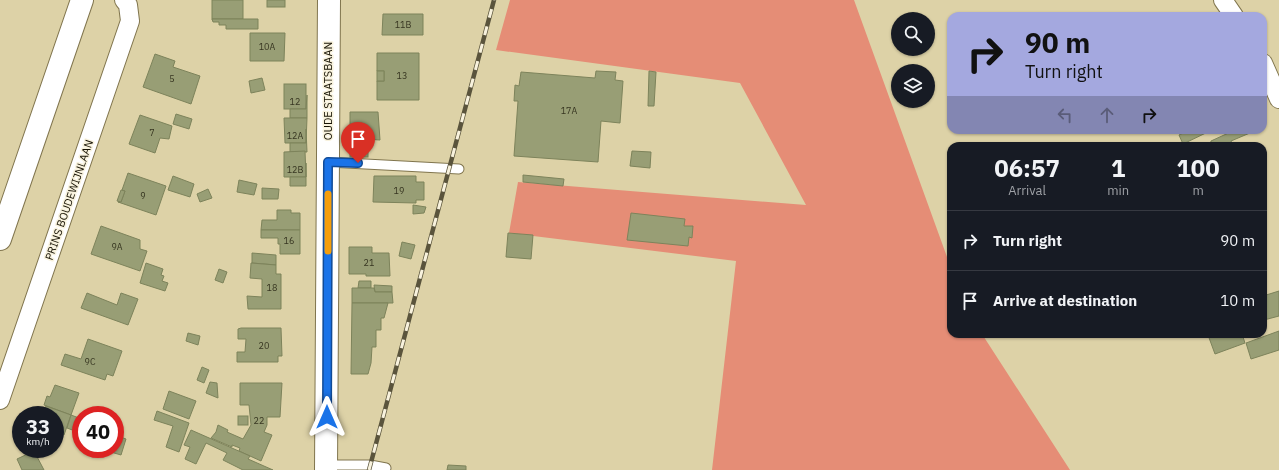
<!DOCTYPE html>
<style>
:root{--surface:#171b24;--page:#20242c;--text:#f1f3f6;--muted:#9ea1a6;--line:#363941}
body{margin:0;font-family:"IBM Plex Sans",sans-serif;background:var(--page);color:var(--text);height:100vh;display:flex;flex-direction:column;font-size:15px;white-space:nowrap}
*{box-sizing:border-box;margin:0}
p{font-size:13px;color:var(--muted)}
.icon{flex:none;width:22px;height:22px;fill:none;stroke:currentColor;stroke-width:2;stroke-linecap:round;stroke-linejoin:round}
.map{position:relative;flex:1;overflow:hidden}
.panel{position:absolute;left:947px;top:142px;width:320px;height:196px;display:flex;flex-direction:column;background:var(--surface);border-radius:12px;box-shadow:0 1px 3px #0004}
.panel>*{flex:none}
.guide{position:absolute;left:947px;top:12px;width:320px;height:122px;border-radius:12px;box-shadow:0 1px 3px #0004;background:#a4a8df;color:#111;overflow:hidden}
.tools{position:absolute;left:891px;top:12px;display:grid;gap:8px}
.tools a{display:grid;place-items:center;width:44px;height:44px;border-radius:50%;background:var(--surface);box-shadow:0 1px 3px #0004;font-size:20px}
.speed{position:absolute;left:12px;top:406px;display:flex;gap:8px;font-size:20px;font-weight:700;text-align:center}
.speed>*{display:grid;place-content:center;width:52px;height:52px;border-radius:50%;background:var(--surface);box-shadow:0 1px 3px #0004;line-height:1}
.speed small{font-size:10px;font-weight:400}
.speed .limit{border:6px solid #d22;background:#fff;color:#111}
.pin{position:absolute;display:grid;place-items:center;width:34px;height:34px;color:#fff;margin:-41px -17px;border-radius:50% 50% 50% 0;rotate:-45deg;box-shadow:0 0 4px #0007}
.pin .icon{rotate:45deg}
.me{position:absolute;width:44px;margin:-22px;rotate:0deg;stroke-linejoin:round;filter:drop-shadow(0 0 3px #0008)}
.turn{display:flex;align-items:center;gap:14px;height:84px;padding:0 12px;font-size:18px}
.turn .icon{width:52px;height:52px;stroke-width:2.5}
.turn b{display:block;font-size:28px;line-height:34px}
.lanes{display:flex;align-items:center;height:38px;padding:0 12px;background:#0003;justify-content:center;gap:20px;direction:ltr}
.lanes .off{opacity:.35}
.eta{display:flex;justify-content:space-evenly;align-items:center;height:68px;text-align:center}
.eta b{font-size:24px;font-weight:700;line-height:28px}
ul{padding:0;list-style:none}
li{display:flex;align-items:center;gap:12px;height:60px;padding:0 12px;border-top:1px solid var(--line)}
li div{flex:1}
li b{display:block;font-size:15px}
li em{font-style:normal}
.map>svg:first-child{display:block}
.green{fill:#e58d76}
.building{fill:#989e75;stroke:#7d835b}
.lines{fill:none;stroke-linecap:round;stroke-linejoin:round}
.service-casing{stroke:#80754e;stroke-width:11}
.minor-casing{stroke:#80754e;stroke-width:20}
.tertiary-casing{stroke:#80754e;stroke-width:24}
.primary-casing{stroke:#80754e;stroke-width:24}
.service{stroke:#fff;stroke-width:9}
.minor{stroke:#fff;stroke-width:18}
.tertiary{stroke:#fff;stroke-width:22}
.primary{stroke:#fff;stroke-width:22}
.rail-casing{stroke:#5a543c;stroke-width:4.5}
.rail{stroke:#f8f2dd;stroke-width:3;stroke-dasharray:9;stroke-linecap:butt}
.route-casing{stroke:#114b97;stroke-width:10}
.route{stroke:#1a73e8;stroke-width:7}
.slow{stroke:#f59e0b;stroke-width:7}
.labels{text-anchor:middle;stroke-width:3;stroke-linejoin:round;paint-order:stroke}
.number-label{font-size:9px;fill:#363520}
.street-label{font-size:11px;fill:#161204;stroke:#f8f2dd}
</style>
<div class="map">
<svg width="1279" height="470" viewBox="0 0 1279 470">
<rect width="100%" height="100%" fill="#ddd2a7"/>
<!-- green -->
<path class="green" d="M 510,0 L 854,0 L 951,268 L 951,334 L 982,334 L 1070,470 L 712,470 L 736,261 L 509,233 L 518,182 L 806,205 L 740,83 L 496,50 Z"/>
<!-- building -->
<g class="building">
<rect x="212" y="0" width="31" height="19"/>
<rect x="267" y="0" width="18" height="7"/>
<path d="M 383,14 L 423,14 L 423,35 L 382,35 Z"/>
<path d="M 212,19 L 258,19 L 258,29 L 226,29 L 226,25 L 219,25 L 219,22 L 213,22 Z"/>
<path d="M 250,33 L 285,33 L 284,61 L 250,61 Z"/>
<path d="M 377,53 L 419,53 L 419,100 L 377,100 L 377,81 L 384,81 L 384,71 L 377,71 Z"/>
<path d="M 155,54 L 175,61 L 173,67 L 200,76 L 191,104 L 143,87 Z"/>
<rect x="377" y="71" width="7" height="10"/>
<path d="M 596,71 L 616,72 L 615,80 L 623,81 L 620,123 L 601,121 L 598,162 L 514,156 L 518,101 L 514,101 L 515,85 L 519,86 L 521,72 L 595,78 Z"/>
<path d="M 649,71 L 656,72 L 654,106 L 648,106 Z"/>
<path d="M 262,78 L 265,90 L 251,93 L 249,81 Z"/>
<rect x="284" y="84" width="22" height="25"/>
<path d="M 307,95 L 307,118 L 290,118 L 290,109 L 306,109 Z"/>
<path d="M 350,112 L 378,112 L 380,140 L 366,139 L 366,149 L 350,149 Z"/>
<path d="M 176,114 L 192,119 L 189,129 L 173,124 Z"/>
<path d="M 140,115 L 172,126 L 169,139 L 160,138 L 155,153 L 129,144 Z"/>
<path d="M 284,118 L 307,118 L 306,143 L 285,143 Z"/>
<path d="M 306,129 L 307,152 L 290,152 L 290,143 L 306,143 Z"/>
<path d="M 1190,130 L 1212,130 L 1183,144 L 1179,135 Z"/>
<path d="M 1235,130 L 1257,130 L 1231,141 L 1233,146 L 1204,146 L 1211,142 L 1211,141 Z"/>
<rect x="350" y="149" width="18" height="8"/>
<path d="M 305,151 L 306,177 L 284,177 L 284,152 Z"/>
<path d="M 632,151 L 651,152 L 650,168 L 630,166 Z"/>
<path d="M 306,163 L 306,186 L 290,186 L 290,177 L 306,177 Z"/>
<path d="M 128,173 L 166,186 L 156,215 L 118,202 L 121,202 L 125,191 L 122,190 Z"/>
<path d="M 523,175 L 564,179 L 563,186 L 523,182 Z"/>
<path d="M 173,176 L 194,184 L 190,197 L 168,190 Z"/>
<path d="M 374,176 L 416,176 L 416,182 L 424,182 L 424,200 L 416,200 L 416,203 L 373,202 Z"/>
<path d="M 239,180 L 257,184 L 254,195 L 237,192 Z"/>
<path d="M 262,188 L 279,189 L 278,199 L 262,199 Z"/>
<path d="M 208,189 L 212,198 L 200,202 L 197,194 Z"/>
<path d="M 121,190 L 125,191 L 121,202 L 117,201 Z"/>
<path d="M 413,205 L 426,207 L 424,213 L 413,214 Z"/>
<path d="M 277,210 L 291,210 L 291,213 L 300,213 L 300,230 L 261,230 L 262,220 L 277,220 Z"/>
<path d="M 631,213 L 685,219 L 684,226 L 693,226 L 692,238 L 689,237 L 688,246 L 627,240 Z"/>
<path d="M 101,226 L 140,240 L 140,249 L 147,251 L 140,271 L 91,254 Z"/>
<path d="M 261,230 L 300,230 L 300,254 L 280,254 L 280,244 L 278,244 L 278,238 L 261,238 Z"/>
<path d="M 508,233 L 533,235 L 531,259 L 506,257 Z"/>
<path d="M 402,242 L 415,245 L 411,259 L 399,256 Z"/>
<path d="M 349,247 L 372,247 L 372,253 L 389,253 L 390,276 L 366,276 L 366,274 L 349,274 Z"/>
<path d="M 252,253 L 276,255 L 276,265 L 252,263 Z"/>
<path d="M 146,263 L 163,269 L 161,275 L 164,276 L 162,281 L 168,283 L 165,291 L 140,283 Z"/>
<path d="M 251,263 L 276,265 L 276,274 L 281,274 L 281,309 L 248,309 L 247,296 L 262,297 L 262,279 L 250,278 Z"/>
<path d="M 219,269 L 227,272 L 223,283 L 215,280 Z"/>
<path d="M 359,281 L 371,281 L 371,288 L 358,288 Z"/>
<path d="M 374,285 L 392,286 L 392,292 L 375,292 Z"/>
<path d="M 352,288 L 374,288 L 375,292 L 392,292 L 393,303 L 352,303 Z"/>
<path d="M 1279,291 L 1279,316 L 1264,320 L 1263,296 Z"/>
<path d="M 87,293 L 117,305 L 121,293 L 138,299 L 128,325 L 81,308 Z"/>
<path d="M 352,303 L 388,303 L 384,318 L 381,318 L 381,330 L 376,330 L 376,347 L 372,347 L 371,363 L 368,374 L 351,374 Z"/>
<path d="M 241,328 L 281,328 L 282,356 L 278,356 L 278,362 L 237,362 L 237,352 L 245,352 L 246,339 L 238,339 L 238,329 Z"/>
<path d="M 1279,331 L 1279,350 L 1251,359 L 1246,343 Z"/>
<path d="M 188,333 L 200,336 L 198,345 L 186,341 Z"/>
<path d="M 1211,334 L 1242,334 L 1245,343 L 1215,354 L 1208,335 Z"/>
<path d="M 88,339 L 122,351 L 113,376 L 107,374 L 105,380 L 61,365 L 65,354 L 81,359 Z"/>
<path d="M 202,367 L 209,370 L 204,383 L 197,380 Z"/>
<path d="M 210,382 L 217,383 L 218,398 L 206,393 Z"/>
<path d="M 240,383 L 282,383 L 280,417 L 267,417 L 267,425 L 264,432 L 272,435 L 261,461 L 239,451 L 240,448 L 232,445 L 232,447 L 211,438 L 216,432 L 218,425 L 228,430 L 227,432 L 243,439 L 251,425 L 249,405 L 240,405 Z"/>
<path d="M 55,385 L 79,393 L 71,415 L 44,405 L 47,396 L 50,397 Z"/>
<path d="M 169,391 L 196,401 L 189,419 L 163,409 Z"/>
<path d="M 46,406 L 71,415 L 64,435 L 55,432 L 55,415 L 40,415 L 41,412 L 43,413 Z"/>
<path d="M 157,411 L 189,423 L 179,452 L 166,447 L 173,426 L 154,420 Z"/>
<path d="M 71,415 L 79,418 L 75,431 L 67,428 Z"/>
<rect x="238" y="416" width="10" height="9"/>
<path d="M 191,430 L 250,456 L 248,459 L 273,470 L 243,470 L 223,460 L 227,453 L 206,443 L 196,464 L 185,459 L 190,447 L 184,445 Z"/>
<path d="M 115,435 L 126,439 L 121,455 L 104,450 L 115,449 Z"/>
<path d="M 34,451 L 44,470 L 22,470 L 17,459 Z"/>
<path d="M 448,465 L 466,466 L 466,470 L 447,470 Z"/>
</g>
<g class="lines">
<!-- service casing -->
<g class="service-casing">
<g id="service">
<path d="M 328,162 L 459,169"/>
<path d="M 326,465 L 370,465 L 386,468"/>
</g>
</g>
<!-- minor casing -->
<g class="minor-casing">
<g id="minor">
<path d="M 1223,0 L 1234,16"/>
<path d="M 1263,63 L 1279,99"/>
<path d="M 0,400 L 130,21 L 128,5 L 124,0"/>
</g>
</g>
<!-- tertiary casing -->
<g class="tertiary-casing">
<path id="tertiary" d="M 326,470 L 329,0"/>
</g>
<!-- primary casing -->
<g class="primary-casing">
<path id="primary" d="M 0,239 L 82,0"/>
</g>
<!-- service -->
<use href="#service" class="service"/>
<!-- minor -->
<use href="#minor" class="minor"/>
<!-- tertiary -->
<use href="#tertiary" class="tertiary"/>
<!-- primary -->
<use href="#primary" class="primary"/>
<!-- rail casing -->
<g class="rail-casing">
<path id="rail" d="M 369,470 L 494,0"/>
</g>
<!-- rail -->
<use href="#rail" class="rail"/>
</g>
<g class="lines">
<!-- route casing -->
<g class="route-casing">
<path id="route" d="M 327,417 L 328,162 L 358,163"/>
</g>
<!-- route -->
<use href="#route" class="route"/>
<!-- slow -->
<path class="slow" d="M 328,251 L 328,194"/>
</g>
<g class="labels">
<!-- number labels -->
<g class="number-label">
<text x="403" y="28">11B</text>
<text x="267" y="50">10A</text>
<text x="402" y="79">13</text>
<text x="172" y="82">5</text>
<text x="295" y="105">12</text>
<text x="569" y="114">17A</text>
<text x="152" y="136">7</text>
<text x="295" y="139">12A</text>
<text x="295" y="173">12B</text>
<text x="399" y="194">19</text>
<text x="143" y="199">9</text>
<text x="289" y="244">16</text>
<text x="117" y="250">9A</text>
<text x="369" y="266">21</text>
<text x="272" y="291">18</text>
<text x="264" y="349">20</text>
<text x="90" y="365">9C</text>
<text x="259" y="424">22</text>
</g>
<!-- street labels -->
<g class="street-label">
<text transform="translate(328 91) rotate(-90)" y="4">OUDE STAATSBAAN</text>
<text transform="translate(69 200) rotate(-71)" y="4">PRINS BOUDEWIJNLAAN</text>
</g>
</g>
</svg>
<div class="tools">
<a><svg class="icon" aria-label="search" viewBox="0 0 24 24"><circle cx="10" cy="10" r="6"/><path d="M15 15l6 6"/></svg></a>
<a><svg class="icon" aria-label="layers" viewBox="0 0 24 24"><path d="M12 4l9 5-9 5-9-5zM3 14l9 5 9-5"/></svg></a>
</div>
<div class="speed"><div>33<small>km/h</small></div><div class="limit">40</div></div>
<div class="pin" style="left:358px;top:163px;background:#d93025"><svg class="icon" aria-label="arrive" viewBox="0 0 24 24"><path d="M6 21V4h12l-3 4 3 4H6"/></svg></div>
<svg class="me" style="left:327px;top:417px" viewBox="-20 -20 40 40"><path d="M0-17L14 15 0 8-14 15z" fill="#1a73e8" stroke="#fff" stroke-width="4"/></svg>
<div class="guide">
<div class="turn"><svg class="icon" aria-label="right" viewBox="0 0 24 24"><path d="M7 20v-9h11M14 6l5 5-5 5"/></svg><div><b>90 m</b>Turn right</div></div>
<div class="lanes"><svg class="icon off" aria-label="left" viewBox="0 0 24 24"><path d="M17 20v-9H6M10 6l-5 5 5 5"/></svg><svg class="icon off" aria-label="ahead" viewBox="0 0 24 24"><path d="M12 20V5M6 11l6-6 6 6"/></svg><svg class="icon" aria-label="right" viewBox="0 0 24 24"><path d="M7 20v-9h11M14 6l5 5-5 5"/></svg></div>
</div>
<section class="panel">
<div class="eta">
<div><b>06:57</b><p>Arrival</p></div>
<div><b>1</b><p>min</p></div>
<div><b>100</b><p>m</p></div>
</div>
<ul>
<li><svg class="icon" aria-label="right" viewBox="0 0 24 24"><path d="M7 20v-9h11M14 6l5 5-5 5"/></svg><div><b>Turn right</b></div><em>90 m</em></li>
<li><svg class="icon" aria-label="arrive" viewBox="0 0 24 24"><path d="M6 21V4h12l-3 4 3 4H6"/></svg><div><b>Arrive at destination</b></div><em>10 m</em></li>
</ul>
</section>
</div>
